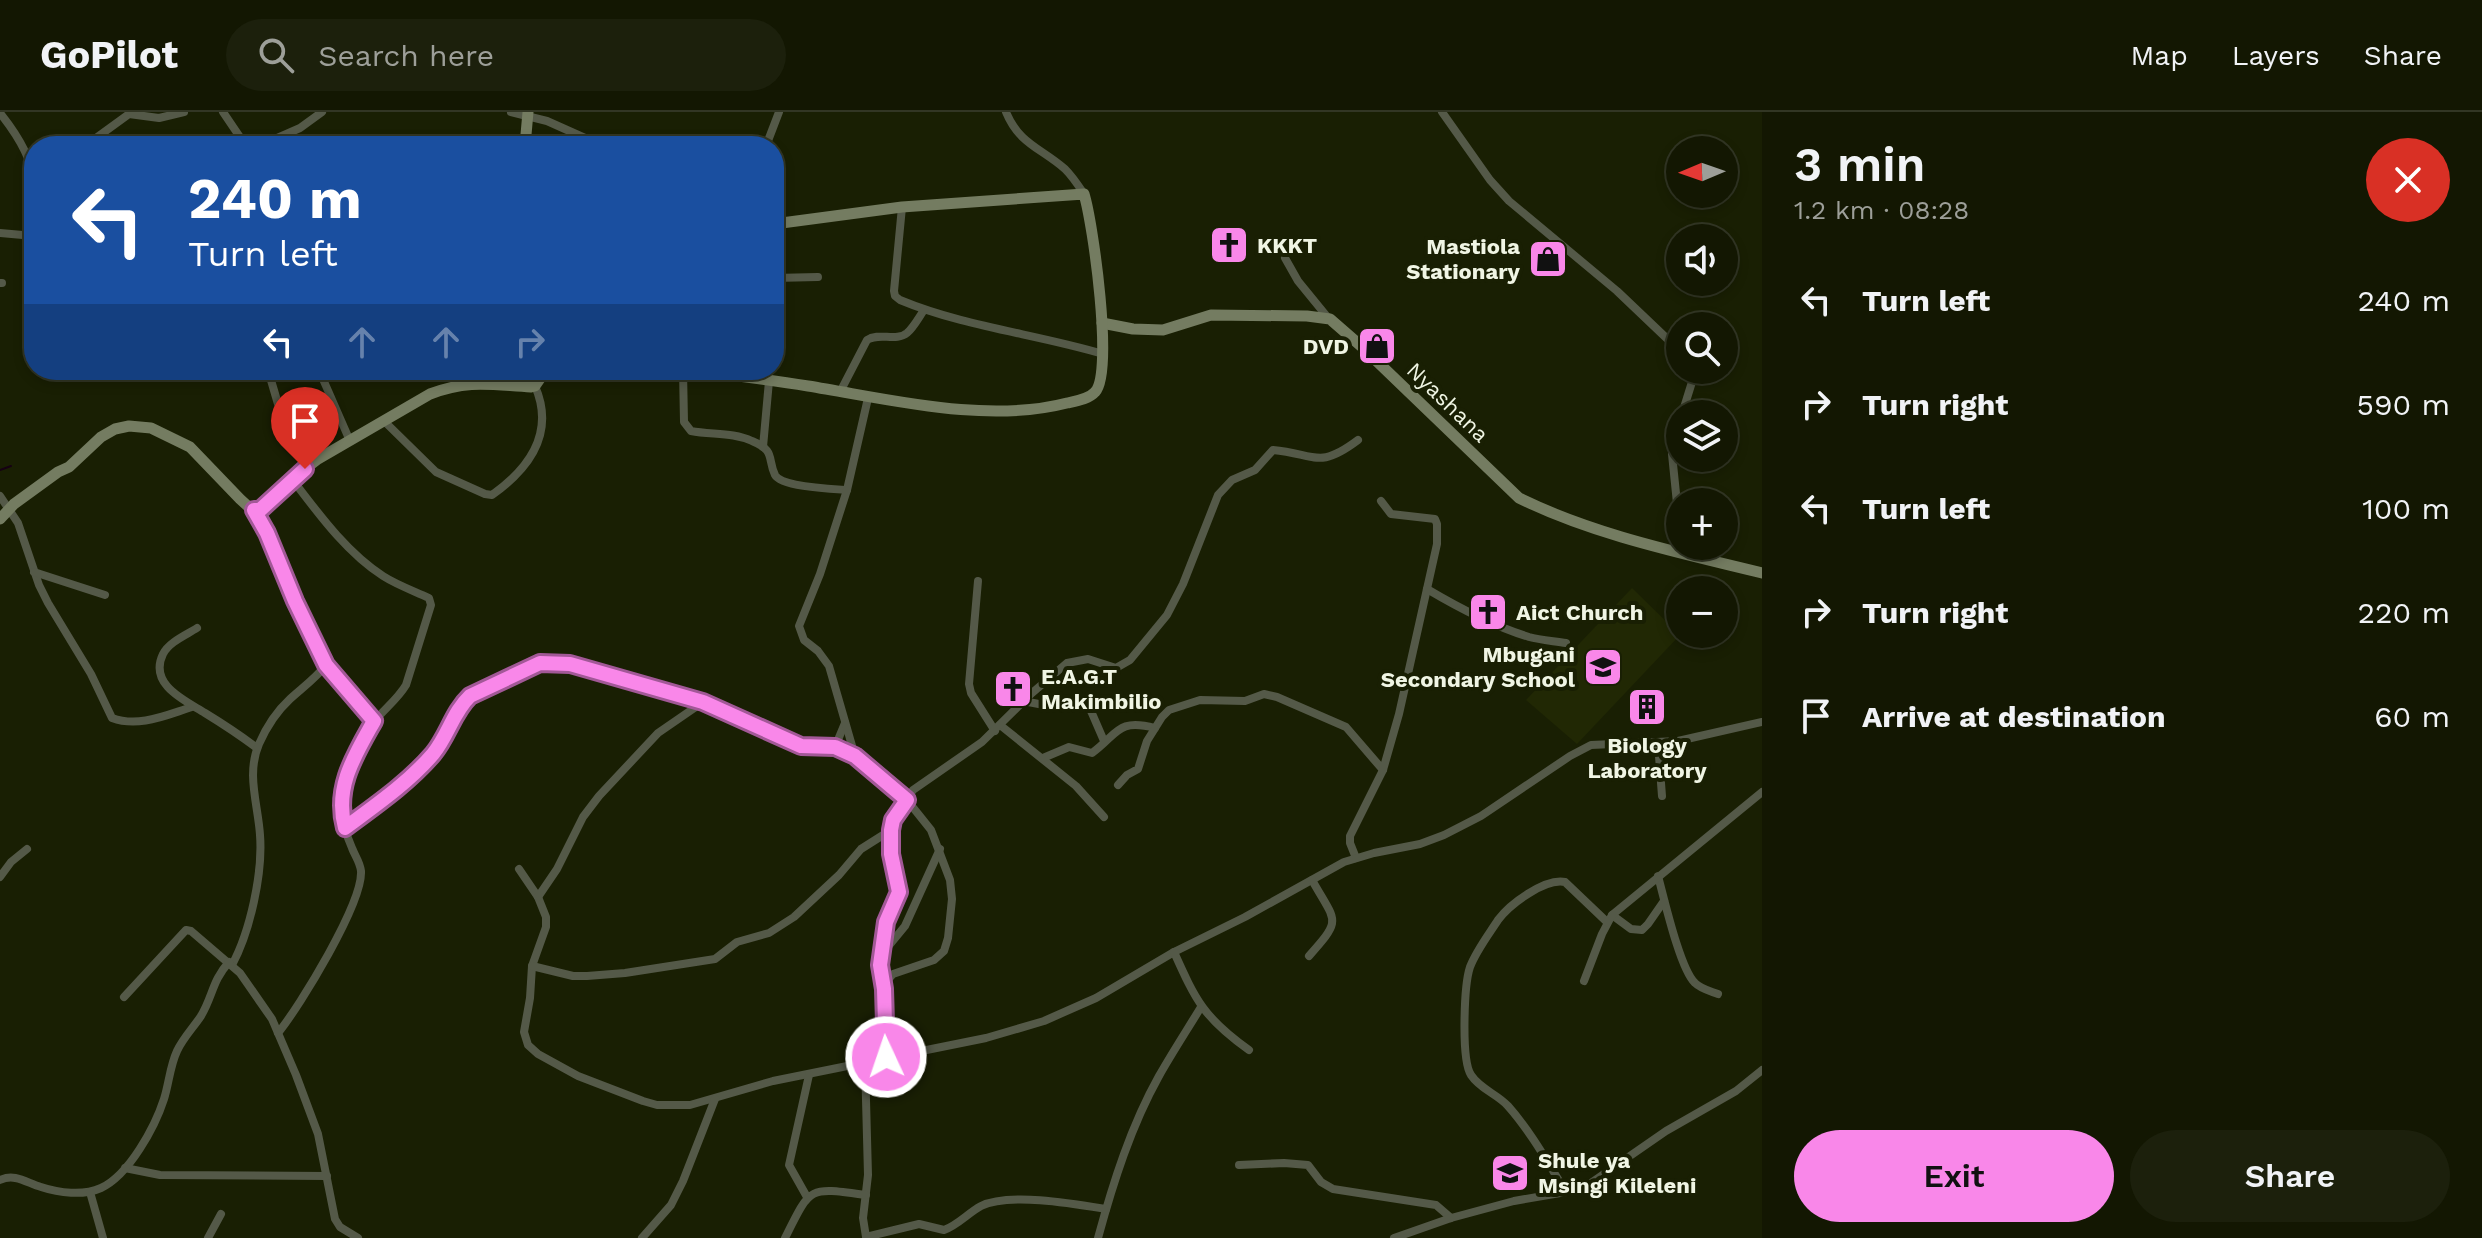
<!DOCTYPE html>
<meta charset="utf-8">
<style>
:root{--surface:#131702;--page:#1c200c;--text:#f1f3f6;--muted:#9d9f99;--line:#323624;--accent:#f987e9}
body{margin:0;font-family:"Work Sans",sans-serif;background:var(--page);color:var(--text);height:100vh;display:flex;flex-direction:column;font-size:30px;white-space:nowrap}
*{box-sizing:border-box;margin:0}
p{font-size:26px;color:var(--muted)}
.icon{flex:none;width:44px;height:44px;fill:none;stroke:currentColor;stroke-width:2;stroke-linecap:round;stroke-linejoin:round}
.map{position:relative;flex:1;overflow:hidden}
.panel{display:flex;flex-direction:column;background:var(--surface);width:720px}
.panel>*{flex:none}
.hud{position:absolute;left:24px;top:24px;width:760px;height:244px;border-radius:32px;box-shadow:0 4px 12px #0003,0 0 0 2px var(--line);background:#1a4fa0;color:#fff;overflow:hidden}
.needle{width:52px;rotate:268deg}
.controls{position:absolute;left:1666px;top:24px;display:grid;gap:16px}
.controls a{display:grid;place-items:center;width:72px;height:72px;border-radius:50%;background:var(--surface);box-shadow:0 4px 12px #0003,0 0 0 2px var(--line);font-size:40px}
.pin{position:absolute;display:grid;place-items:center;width:68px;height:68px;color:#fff;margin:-82px -34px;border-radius:50% 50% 50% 0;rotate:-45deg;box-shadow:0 0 8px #0007}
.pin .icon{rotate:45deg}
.me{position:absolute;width:88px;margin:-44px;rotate:357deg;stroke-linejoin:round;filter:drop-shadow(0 0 6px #0008)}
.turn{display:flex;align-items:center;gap:28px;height:168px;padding:0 32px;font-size:36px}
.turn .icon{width:104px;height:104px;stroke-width:2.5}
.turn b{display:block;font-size:56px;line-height:68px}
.lanes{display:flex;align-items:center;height:76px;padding:0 32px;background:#0003;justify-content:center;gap:40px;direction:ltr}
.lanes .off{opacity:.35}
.round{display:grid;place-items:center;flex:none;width:84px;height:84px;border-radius:42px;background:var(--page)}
.overview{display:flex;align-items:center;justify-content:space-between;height:136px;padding:0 32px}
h1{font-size:48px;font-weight:600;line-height:60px}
.primary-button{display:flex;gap:16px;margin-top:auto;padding:16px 32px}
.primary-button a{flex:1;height:92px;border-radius:48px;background:var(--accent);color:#111;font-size:32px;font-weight:600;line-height:92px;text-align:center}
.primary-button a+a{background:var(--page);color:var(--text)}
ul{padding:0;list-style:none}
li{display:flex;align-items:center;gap:24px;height:104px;padding:0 32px}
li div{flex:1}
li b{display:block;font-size:30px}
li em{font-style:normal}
header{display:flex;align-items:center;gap:48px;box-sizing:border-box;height:112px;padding:0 40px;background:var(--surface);border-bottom:2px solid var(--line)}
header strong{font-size:38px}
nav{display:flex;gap:44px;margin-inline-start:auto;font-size:28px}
.search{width:560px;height:72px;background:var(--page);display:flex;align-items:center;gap:20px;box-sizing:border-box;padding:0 28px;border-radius:44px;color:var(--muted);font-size:30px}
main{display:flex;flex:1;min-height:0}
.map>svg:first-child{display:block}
.built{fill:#212804}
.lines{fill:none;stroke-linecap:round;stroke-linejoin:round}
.stream{stroke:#160113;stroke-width:2}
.street{stroke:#545948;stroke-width:8}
.secondary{stroke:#747c61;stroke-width:11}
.route-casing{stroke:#a25897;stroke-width:20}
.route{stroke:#f987e9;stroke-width:14}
.labels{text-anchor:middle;stroke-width:8;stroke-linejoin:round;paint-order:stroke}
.poi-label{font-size:22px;font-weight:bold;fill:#f0f5e4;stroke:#191f03;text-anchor:start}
.street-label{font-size:22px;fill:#f0f5e4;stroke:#191f03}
</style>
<header>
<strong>GoPilot</strong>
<div class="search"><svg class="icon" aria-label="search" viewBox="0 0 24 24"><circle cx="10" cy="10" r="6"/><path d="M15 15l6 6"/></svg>Search here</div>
<nav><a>Map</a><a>Layers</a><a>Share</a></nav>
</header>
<main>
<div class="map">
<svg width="1762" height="1126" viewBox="0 0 1762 1126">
<rect width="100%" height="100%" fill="#191f03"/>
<!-- built -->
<path class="built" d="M 1632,476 L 1680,523 L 1577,632 L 1526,588 Z"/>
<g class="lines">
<!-- stream -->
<path class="stream" d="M 0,358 L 11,354"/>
<!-- street -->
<g class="street">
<path d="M 223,0 L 246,34"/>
<path d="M 511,0 L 547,9 L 594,30 L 633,34"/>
<path d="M 1006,0 C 1019,32 1041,36 1065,57 C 1073,65 1078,73 1084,82"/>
<path d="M 1442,0 L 1490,68 L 1509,89 L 1617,179 L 1680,239"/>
<path d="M 0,1 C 16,21 32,45 34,70"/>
<path d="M 85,34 L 129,2 L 159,6 L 184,0"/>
<path d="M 259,34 L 300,16 L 322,0"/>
<path d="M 766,34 L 779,0"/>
<path d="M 902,95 L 894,179 L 895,184 L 900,188 C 965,215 1036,222 1103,242"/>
<path d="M 0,121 L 34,124"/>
<path d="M 1285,146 L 1298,169 L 1329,207"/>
<path d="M 774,166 L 818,165"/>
<path d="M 0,171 L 2,171"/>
<path d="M 268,258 L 288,326 L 311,338 L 318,347"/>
<path d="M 319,258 L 350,329"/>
<path d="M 483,258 L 493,271"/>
<path d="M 683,258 L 684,310 L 691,319 C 711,323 733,320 752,329 C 776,339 767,346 775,363 C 781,375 834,377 847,378"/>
<path d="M 840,280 L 867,228 C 879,220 896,230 907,221 C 914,215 919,205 924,198"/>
<path d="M 1682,302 L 1692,270 L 1691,258"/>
<path d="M 384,309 L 436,360 L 485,382 L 492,383 C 530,356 555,320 535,274"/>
<path d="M 1680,309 L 1672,342 L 1680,421"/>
<path d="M 763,335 L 769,269"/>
<path d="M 0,384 L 18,411 L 39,473 L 48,491 L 91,562 L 112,606 C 139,616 166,603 192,595"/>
<path d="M 34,460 L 105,483"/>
<path d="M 978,469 L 969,572 L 971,581 L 995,619"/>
<path d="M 1427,477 C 1459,496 1493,514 1529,525 C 1540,528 1554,529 1566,531"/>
<path d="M 197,516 C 186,523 169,530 163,542 C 148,573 186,589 205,601 C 223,612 241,624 257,636"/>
<path d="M 326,553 L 374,609"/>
<path d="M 1023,589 L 1044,593 L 1067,590 L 1084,593 L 1091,599 L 1104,629"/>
<path d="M 1000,613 L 1076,674 L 1104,705"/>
<path d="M 1658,631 L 1662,684"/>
<path d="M 835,635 L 845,611"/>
<path d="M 855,644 L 829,554 L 818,539 L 804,528 L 799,514 L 820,462 L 847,378 L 868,286"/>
<path d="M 1043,646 L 1069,635 L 1092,641 C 1118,622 1117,606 1155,616"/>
<path d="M 1118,673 L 1127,663 L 1138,657 L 1147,629 L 1162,605 L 1169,598 L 1200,588 L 1245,589 L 1264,582 L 1277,585 L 1346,615 L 1383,658"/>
<path d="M 345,716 C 376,693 408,671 433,642 C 448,624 453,600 470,584 L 540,551 L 570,552 L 703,590 L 801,634 L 835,635 L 855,644 L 879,664 L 907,688 L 931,718 L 950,768 L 952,787 L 948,826 L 944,839 L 934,848 L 893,862 L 887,869 L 883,886 L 886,945"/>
<path d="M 1356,746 L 1350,731 L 1350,724 L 1383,658 L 1399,602 L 1437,432 L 1437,412 L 1435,407 L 1391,402 L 1381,389"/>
<path d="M 519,757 L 538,785 L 546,805 L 546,815 L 532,854 L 530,886 L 524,920 L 528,933 L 538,942 L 578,964 L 643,989 L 657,993 L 690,993 L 773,969 L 986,926 L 1044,909 L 1096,886 L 1174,840 L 1245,805 L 1344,750 L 1374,741 L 1420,732 L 1444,723 L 1481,704 L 1570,644 L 1591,633 L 1678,629 L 1762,610"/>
<path d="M 1658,764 C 1664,786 1680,857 1695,871 C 1701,877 1710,879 1718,882"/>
<path d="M 0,765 L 11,750 L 27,737"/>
<path d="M 538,785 L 557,757 L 583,705 L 599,684 L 658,621 L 703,590"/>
<path d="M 1612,803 L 1631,817 L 1642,818 L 1648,812 L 1664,789"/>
<path d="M 1174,840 C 1196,889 1204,906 1249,938"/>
<path d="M 882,842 L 905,814 L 940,737"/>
<path d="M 1309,844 C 1343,806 1336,811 1312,768"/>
<path d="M 232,853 C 250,820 263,761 260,723 C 258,692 246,662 259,632 C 266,616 277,599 290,587 C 302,576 316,566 326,553 L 295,489 L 267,421 L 254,398"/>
<path d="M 532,854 L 573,864 L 587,864 L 625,861 L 715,847 L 737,830 L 769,821 L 794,805 L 839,763 L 861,737 L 891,718"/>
<path d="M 1584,869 L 1602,822 L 1612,803 L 1762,680"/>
<path d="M 884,876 L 880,853 L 884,823 L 886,810 L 899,780 L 891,742 L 891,718 L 893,708 L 913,678 L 982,630 L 1032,581 L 1067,551 L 1088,547 L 1116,556 L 1130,548 L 1167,503 L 1183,472 L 1218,383 L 1232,368 L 1255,358 L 1273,338 C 1316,342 1318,358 1358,328"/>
<path d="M 124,885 L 186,818 L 191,819 L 240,861 L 272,907 L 296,963 L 318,1022 L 335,1107 L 340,1115 L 358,1126"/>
<path d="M 278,921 C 300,894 363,791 361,759 C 360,750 355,744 352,736 C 344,718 338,696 342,676 C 347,655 360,628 374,610 C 384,597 397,588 406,573 L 431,493 L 429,486 C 414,479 397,473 383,464 C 346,440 318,401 292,367"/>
<path d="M 865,950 L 868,1063 L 863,1106 L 866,1125 L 919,1112 L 944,1118 C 958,1113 968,1101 981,1094 C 1009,1080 1076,1092 1106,1097"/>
<path d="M 1239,1053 L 1284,1051 L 1308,1053 L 1321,1070 L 1333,1077 L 1436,1093 L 1451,1106"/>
<path d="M 125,1056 L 160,1063 L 327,1064"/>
<path d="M 0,1068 C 15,1061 27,1071 41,1075 C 59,1081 83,1084 101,1076 C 129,1063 155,1015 164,987 C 169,971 170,954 177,939 C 183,926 193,916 201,904 C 213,884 212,869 229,850"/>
<path d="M 90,1080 L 103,1126"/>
<path d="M 1566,1080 C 1548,1051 1531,1020 1508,994 C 1497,982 1480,977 1471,963 C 1461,948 1464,873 1470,855 C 1476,839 1489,822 1498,808 C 1510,792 1545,766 1565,770 L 1607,810"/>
<path d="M 807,1085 L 789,1053 L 809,963"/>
<path d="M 208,1126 L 221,1102"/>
<path d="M 642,1126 L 671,1093 L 683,1069 L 715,987"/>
<path d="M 785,1126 C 811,1074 808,1075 866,1083"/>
<path d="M 1098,1126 C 1113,1071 1131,1014 1159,964 C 1172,941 1187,918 1201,895"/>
<path d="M 1394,1126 L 1451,1106 L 1514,1089 L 1566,1080 L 1588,1073 L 1666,1019 L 1736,979 L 1762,958"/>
</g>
<!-- secondary -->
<g class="secondary">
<path d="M 525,34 L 528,0"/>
<path d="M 1102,211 L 1133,217 L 1163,218 L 1211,203 L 1307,204 L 1330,207 L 1361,234 L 1519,386 C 1594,423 1681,441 1762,461"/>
<path d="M 693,258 C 732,263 770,268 808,274 C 889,287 986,312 1067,291 C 1076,289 1089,287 1095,280 C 1114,261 1093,111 1084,82 L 902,95 L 774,112"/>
<path d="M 0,407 L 14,392 L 58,360 L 69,355 L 101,325 L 115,317 L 129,314 L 151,316 L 190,335 L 240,387 L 251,397 L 260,398 L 292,367 L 318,347 L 430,282 C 469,267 492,273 531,275 L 535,274 L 546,258"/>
</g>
</g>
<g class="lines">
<!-- route casing -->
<g class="route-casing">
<path id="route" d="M 305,357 L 260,398 L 254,398 L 267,421 L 295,489 L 326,553 L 374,609 C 355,643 334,675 345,716 C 376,693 408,671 433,642 C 448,624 453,600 470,584 L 540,551 L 570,552 L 703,590 L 801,634 L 835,635 L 855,644 L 907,688 L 893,708 L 891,718 L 891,742 L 899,780 L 886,810 L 880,853 L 884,877 L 886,945"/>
</g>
<!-- route -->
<use href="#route" class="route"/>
</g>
<!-- icons -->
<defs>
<g id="church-square" transform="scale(2)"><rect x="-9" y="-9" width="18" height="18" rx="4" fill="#f987e9" stroke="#191f03"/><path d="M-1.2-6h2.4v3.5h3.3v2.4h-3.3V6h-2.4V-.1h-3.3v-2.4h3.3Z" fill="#111"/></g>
<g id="shop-square" transform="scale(2)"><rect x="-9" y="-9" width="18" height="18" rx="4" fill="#f987e9" stroke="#191f03"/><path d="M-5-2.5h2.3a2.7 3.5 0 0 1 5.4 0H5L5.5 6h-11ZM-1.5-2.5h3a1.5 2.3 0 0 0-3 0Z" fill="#111"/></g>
<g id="school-square" transform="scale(2)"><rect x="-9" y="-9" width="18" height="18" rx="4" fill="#f987e9" stroke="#191f03"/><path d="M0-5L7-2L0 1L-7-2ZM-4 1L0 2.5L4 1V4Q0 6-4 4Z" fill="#111"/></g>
<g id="building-square" transform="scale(2)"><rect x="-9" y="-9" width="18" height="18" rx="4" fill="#f987e9" stroke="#191f03"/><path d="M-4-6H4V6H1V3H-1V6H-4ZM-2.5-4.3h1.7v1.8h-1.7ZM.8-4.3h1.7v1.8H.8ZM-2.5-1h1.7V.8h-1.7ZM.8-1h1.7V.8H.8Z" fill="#111"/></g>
</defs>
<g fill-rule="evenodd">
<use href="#church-square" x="1229" y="133"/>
<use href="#shop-square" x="1548" y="147"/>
<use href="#shop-square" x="1377" y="234"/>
<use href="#church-square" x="1488" y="500"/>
<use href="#school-square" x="1603" y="555"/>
<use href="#church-square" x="1013" y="577"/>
<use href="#building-square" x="1647" y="595"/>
<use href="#school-square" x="1510" y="1061"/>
</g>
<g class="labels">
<!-- poi labels -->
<g class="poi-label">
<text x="1257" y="141">KKKT</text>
<text x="1520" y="142" text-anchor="end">Mastiola<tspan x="1520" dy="25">Stationary</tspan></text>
<text x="1349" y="242" text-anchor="end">DVD</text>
<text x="1516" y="508">Aict Church</text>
<text x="1575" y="550" text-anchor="end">Mbugani<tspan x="1575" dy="25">Secondary School</tspan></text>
<text x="1041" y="572">E.A.G.T<tspan x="1041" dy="25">Makimbilio</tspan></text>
<text x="1647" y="641" text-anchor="middle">Biology<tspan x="1647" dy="25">Laboratory</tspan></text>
<text x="1538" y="1056">Shule ya<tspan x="1538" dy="25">Msingi Kileleni</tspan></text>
</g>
<!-- street labels -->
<g class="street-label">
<text transform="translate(1448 290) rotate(44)" y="8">Nyashana</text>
</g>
</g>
</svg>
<div class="controls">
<a><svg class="needle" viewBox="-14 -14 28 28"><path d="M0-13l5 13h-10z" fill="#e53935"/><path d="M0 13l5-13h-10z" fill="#9d9f99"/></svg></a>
<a><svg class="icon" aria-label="sound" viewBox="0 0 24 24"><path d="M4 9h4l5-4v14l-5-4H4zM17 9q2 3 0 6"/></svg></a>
<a><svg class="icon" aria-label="search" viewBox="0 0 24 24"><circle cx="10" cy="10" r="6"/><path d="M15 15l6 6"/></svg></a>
<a><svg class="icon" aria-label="layers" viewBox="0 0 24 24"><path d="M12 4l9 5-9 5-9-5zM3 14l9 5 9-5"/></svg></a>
<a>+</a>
<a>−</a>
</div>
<div class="pin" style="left:305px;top:357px;background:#d93025"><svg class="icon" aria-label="arrive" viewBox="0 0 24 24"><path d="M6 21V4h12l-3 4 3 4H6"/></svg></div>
<svg class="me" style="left:886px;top:945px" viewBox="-20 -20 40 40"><circle r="17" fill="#f987e9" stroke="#fff" stroke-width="3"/><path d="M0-11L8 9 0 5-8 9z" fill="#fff"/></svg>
<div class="hud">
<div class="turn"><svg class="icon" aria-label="left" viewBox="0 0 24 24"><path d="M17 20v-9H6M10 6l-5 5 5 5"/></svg><div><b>240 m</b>Turn left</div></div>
<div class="lanes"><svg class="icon" aria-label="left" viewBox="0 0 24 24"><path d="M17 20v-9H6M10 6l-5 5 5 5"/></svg><svg class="icon off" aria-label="ahead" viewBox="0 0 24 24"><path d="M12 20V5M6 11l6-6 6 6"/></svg><svg class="icon off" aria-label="ahead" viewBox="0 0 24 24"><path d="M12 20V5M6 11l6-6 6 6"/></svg><svg class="icon off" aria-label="right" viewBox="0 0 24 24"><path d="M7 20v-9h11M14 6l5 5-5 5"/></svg></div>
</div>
</div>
<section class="panel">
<div class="overview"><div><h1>3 min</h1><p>1.2 km · 08:28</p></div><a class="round" style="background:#d93025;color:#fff"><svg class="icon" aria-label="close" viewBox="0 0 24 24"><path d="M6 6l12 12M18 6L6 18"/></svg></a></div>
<ul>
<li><svg class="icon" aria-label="left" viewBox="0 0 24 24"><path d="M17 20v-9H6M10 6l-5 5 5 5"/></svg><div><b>Turn left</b></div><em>240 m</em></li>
<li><svg class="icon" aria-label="right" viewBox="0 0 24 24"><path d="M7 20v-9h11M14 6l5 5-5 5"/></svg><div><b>Turn right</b></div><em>590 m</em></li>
<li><svg class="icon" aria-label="left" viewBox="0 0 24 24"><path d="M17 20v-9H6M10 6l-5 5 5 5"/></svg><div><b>Turn left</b></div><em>100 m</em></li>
<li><svg class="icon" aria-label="right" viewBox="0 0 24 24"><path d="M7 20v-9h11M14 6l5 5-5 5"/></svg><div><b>Turn right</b></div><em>220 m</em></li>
<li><svg class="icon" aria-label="arrive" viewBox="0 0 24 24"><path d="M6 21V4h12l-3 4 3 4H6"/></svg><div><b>Arrive at destination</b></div><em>60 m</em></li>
</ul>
<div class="primary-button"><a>Exit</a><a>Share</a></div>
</section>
</main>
